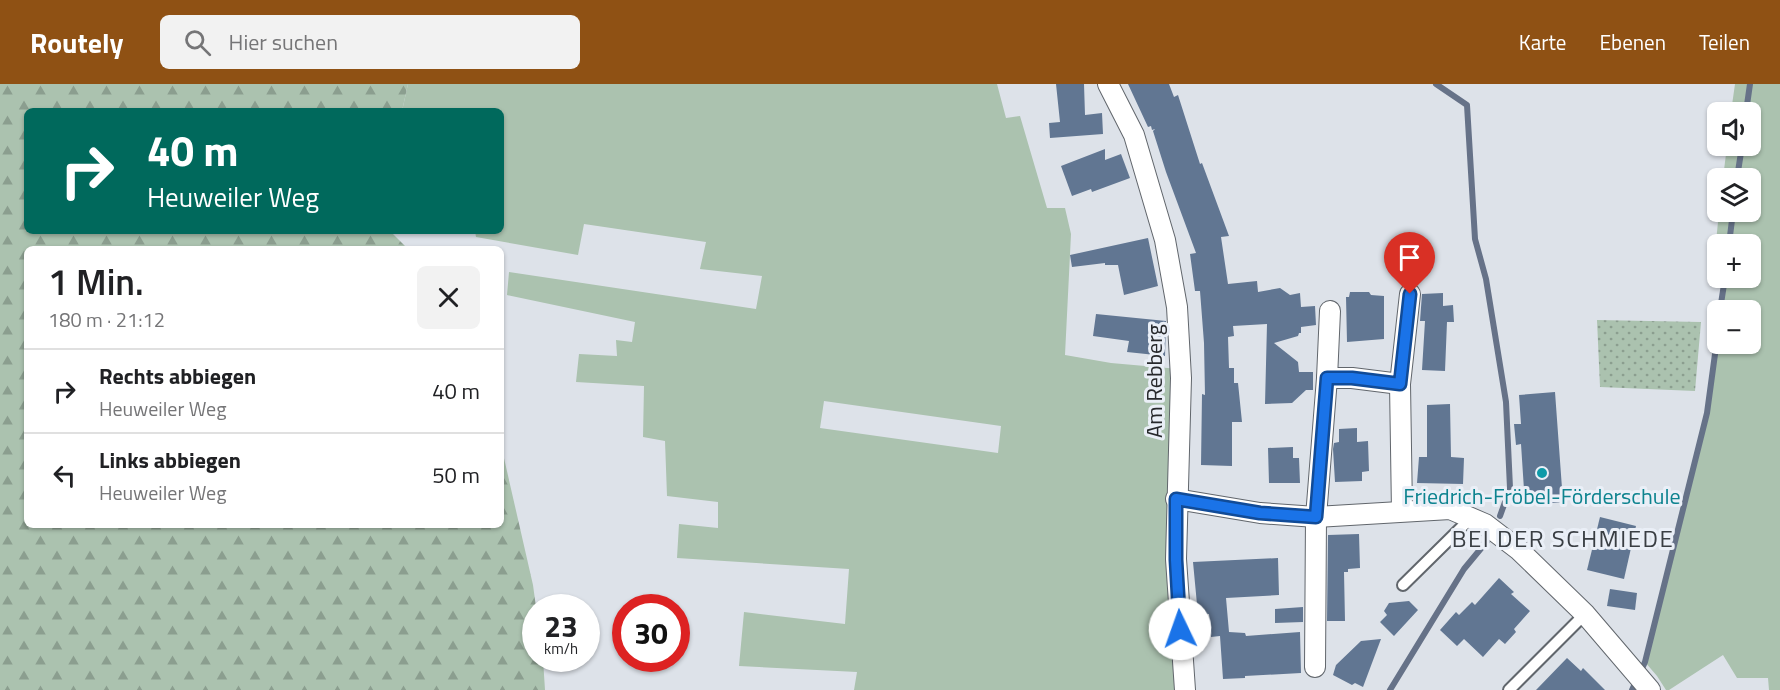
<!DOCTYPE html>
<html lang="de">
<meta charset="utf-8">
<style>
:root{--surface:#fff;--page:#f2f2f2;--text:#202124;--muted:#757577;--line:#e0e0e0;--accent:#8f5114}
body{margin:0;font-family:"Titillium Web",sans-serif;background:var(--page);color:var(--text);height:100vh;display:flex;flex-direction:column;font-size:22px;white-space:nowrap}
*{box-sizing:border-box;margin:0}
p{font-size:20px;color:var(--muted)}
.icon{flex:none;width:33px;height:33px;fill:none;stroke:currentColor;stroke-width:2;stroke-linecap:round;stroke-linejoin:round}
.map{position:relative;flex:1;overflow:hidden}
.sheet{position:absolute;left:24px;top:162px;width:480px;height:282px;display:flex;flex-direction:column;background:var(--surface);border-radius:9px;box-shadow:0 2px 4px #0004}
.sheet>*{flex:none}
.guide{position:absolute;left:24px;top:24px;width:480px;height:126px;border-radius:9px;box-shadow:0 2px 4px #0004;background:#00695c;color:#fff;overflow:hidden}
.buttons{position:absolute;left:1707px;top:18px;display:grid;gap:12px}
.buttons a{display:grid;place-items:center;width:54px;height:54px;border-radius:9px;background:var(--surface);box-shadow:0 2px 4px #0004;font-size:30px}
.speed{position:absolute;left:522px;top:510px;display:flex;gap:12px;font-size:30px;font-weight:700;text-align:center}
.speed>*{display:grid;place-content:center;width:78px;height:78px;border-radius:50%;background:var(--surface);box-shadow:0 2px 4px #0004;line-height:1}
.speed small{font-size:15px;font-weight:400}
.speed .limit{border:9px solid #d22;background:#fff;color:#111}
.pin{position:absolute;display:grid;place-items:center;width:51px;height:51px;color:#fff;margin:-62px -26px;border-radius:50% 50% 50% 0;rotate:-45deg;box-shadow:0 0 6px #0007}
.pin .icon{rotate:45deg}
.me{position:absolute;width:66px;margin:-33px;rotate:357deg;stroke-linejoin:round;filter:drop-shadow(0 0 4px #0008)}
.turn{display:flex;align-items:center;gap:21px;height:126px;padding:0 24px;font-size:27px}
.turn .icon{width:78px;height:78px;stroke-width:2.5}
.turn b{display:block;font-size:42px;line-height:51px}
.round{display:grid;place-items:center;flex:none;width:63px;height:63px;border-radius:9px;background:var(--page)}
.overview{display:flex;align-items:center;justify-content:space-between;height:102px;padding:0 24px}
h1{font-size:36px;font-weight:600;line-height:45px}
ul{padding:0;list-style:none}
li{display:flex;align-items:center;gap:18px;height:84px;padding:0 24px;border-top:2px solid var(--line)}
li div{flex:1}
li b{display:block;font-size:22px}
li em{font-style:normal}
header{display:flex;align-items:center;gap:36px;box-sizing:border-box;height:84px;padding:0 30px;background:var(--accent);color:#fff}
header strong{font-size:28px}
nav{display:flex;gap:33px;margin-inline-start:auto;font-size:21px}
.search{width:420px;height:54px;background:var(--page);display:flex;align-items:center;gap:15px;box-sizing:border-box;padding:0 21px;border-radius:9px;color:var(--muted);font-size:22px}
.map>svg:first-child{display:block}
.green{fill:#abc2af;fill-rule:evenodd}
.forest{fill:url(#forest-firs)}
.park{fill:url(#park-dots)}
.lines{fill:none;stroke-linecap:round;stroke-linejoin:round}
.stream{stroke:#667288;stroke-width:6}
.building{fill:#617692}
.service-casing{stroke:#61666c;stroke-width:14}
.minor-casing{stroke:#61666c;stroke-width:22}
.service{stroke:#fff;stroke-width:10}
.minor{stroke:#fff;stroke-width:20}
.route-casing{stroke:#114b97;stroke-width:15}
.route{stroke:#1a73e8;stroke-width:10}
.culture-dot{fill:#0f9aa8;stroke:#eaeff7;stroke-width:2}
.labels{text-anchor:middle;stroke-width:6;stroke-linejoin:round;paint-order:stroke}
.street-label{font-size:22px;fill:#27292c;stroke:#eaeff7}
.culture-label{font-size:22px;fill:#0d838f;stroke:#eaeff7}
.neighbourhood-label{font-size:24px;letter-spacing:1.5px;fill:#393e43;stroke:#eaeff7}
</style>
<header>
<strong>Routely</strong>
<div class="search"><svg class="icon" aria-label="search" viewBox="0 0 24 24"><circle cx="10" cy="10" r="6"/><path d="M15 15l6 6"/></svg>Hier suchen</div>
<nav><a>Karte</a><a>Ebenen</a><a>Teilen</a></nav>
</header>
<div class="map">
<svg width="1780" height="606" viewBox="0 0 1780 606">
<defs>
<pattern id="forest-firs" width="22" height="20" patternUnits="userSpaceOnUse" patternTransform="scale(1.5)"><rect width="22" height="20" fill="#abc2af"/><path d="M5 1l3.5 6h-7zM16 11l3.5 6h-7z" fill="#8b9e8f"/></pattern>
<pattern id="park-dots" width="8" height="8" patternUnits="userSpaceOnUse" patternTransform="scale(1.5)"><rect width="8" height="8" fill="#abc2af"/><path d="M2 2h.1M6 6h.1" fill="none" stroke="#8b9e8f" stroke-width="1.8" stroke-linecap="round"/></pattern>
</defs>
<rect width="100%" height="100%" fill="#dde2e9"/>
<!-- green -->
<g class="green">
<path d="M 408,0 L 997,0 L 1006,34 L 1020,32 L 1047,124 L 1065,124 L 1071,150 L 1065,271 L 1111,279 L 1179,285 L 1185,606 L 854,606 L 857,588 L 739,582 L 744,528 L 845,540 L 849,485 L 677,474 L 679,440 L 718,444 L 718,418 L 667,412 L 665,357 L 643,353 L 644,302 L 576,298 L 579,270 L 617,272 L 616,256 L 632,258 L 635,238 L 507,211 L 509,188 L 756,225 L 762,192 L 700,185 L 706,158 L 584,140 L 578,171 L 476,153 L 475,147 L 501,147 L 501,27 L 402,27 ZM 824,317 L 1001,342 L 998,369 L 820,344 Z"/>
<path d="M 1735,0 L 1780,0 L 1780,606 L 1769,606 L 1768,594 L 1737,594 L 1723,571 L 1669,606 L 1666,606 L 1657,592 L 1645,578 L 1707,329 L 1717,248 L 1718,260 L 1750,260 L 1750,226 L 1720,226 L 1725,194 L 1750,194 L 1750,160 L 1721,160 L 1716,158 L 1719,128 L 1750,128 L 1750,94 L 1723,94 L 1727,62 L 1750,62 L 1750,28 L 1731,28 Z"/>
</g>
<!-- forest -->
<path class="forest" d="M 0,0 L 408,0 L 402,27 L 27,27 L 27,147 L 390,147 L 408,165 L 27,165 L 27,441 L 501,441 L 501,361 L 533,501 L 536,523 L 536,574 L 543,575 L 545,606 L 0,606 Z"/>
<!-- park -->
<path class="park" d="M 1597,236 L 1701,238 L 1695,307 L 1600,303 Z"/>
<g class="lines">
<!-- stream -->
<g class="stream">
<path d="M 1436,0 L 1467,21 L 1475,155 L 1486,195 L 1506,318 L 1510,404 L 1500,432"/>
<path d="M 1746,28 L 1750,0"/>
<path d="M 1737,94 L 1742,62"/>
<path d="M 1729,160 L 1733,128"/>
<path d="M 1720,226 L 1725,194"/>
<path d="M 1390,606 L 1464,485 L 1488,456"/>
<path d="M 1632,606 L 1645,578 L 1707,329 L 1718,248"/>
</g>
</g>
<!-- building -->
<g class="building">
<path d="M 1056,0 L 1084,0 L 1085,31 L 1102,29 L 1103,50 L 1050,54 L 1049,39 L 1060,38 Z"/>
<path d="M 1128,0 L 1169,0 L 1174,13 L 1178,11 L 1200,80 L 1202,79 L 1229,152 L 1221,153 L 1228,200 L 1257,197 L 1258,208 L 1280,204 L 1290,211 L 1300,209 L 1301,223 L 1315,222 L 1316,241 L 1301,243 L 1301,249 L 1299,249 L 1298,252 L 1274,259 L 1298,278 L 1299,288 L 1313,288 L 1313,306 L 1306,306 L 1292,319 L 1265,320 L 1267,240 L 1233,242 L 1234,252 L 1228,253 L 1229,284 L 1234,284 L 1234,299 L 1238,299 L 1242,338 L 1232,338 L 1232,382 L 1201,381 L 1202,310 L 1205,311 L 1204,259 L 1200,207 L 1195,207 L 1190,170 L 1196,169 L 1166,88 L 1153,47 L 1155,45 L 1152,46 L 1151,42 L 1148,43 Z"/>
<path d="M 1105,65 L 1105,76 L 1121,70 L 1130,94 L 1092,108 L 1091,105 L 1072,112 L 1061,82 Z"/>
<path d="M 1148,154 L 1158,202 L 1124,211 L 1118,181 L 1105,181 L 1105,179 L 1072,183 L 1070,171 Z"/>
<path d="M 1350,208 L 1369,208 L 1371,211 L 1384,212 L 1384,255 L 1347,258 L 1346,213 L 1349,213 Z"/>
<path d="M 1443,209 L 1443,222 L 1453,221 L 1454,238 L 1447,238 L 1445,287 L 1422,286 L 1425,237 L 1420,237 L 1422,210 Z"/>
<path d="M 1096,230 L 1166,237 L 1165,272 L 1127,268 L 1129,257 L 1093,252 Z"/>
<path d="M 1555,308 L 1563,418 L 1525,421 L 1521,360 L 1516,361 L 1514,340 L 1521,340 L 1519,311 Z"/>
<path d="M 1450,320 L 1451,373 L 1464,374 L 1463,400 L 1417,399 L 1419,373 L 1427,373 L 1427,321 Z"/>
<path d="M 1357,344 L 1357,358 L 1368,357 L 1369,387 L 1362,388 L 1362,397 L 1335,398 L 1333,365 L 1334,359 L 1339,358 L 1339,345 Z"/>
<path d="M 1293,363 L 1293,374 L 1299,374 L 1300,399 L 1269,399 L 1268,364 Z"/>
<path d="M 1600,433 L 1636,442 L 1624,495 L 1587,486 Z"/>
<path d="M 1359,450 L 1360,484 L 1348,485 L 1348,488 L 1344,488 L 1345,537 L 1327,537 L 1328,451 Z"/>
<path d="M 1278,474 L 1279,511 L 1226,514 L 1229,548 L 1245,549 L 1246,552 L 1300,548 L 1301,589 L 1245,592 L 1245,594 L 1223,595 L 1220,552 L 1211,553 L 1209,530 L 1198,531 L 1193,478 Z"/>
<path d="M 1499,494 L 1514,508 L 1511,510 L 1530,527 L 1514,545 L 1516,548 L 1505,560 L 1499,555 L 1483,573 L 1464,555 L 1457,562 L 1440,546 L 1456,528 L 1459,531 L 1472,518 L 1475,521 Z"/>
<path d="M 1610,505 L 1637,509 L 1635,526 L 1607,522 Z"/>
<path d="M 1409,517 L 1418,526 L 1394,552 L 1380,538 L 1387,531 L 1384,527 L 1389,519 Z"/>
<path d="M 1303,523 L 1303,538 L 1275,539 L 1275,525 Z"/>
<path d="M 1381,555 L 1363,603 L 1355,599 L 1352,601 L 1333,591 L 1336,581 L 1361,557 Z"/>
<path d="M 1567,574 L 1581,587 L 1583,584 L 1605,606 L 1536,606 Z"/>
</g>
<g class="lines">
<!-- service casing -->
<g class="service-casing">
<g id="service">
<path d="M 1403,501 L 1471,434"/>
<path d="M 1509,606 L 1585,530"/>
</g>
</g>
<!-- minor casing -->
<g class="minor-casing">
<g id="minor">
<path d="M 1108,0 L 1134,51 L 1165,156 L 1177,223 L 1181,294 L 1176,475 L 1185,606"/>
<path d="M 1327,294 L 1352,294 L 1400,300"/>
<path d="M 1176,415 L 1260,429 L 1316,433 L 1450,425 L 1485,440 L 1519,466 L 1585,530 L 1650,606"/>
<path d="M 1402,427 L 1400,300 L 1410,210"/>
<path d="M 1315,583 L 1316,433 L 1327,294 L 1330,227"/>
</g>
</g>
<!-- service -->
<use href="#service" class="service"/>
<!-- minor -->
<use href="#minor" class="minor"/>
</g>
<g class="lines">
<!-- route casing -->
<g class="route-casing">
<path id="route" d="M 1180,545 L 1176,476 L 1176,415 L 1260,429 L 1316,433 L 1327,294 L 1352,294 L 1400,300 L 1410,210"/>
</g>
<!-- route -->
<use href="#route" class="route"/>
</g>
<!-- markers -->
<circle class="culture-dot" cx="1542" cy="389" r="6"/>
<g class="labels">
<!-- street labels -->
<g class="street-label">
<text transform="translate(1154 297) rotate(-90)" y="8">Am Rebberg</text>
</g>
<!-- culture labels -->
<g class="culture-label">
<text x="1542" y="420">Friedrich-Fröbel-Förderschule</text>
</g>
<!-- neighbourhood labels -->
<g class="neighbourhood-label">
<text x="1563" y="463">BEI DER SCHMIEDE</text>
</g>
</g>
</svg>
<div class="buttons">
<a><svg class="icon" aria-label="sound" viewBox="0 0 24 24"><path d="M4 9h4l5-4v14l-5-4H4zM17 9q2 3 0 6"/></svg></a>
<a><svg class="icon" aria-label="layers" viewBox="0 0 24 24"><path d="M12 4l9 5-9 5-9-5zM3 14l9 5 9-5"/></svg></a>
<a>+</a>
<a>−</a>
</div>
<div class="speed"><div>23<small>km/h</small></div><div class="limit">30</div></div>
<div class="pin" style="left:1410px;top:210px;background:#d93025"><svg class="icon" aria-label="arrive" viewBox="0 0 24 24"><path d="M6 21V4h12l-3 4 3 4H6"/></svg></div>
<svg class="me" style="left:1180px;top:545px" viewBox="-20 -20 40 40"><circle r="19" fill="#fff"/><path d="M0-13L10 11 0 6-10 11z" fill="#1a73e8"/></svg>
<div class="guide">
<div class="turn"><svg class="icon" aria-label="right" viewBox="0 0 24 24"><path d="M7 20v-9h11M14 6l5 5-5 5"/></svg><div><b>40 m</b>Heuweiler Weg</div></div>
</div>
<section class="sheet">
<div class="overview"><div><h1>1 Min.</h1><p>180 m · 21:12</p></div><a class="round"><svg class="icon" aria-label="close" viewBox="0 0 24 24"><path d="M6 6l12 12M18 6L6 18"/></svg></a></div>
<ul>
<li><svg class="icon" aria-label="right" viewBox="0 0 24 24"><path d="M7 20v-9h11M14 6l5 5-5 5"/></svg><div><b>Rechts abbiegen</b><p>Heuweiler Weg</p></div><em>40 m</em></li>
<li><svg class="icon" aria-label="left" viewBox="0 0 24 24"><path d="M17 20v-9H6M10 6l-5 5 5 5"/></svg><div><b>Links abbiegen</b><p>Heuweiler Weg</p></div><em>50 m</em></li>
</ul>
</section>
</div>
